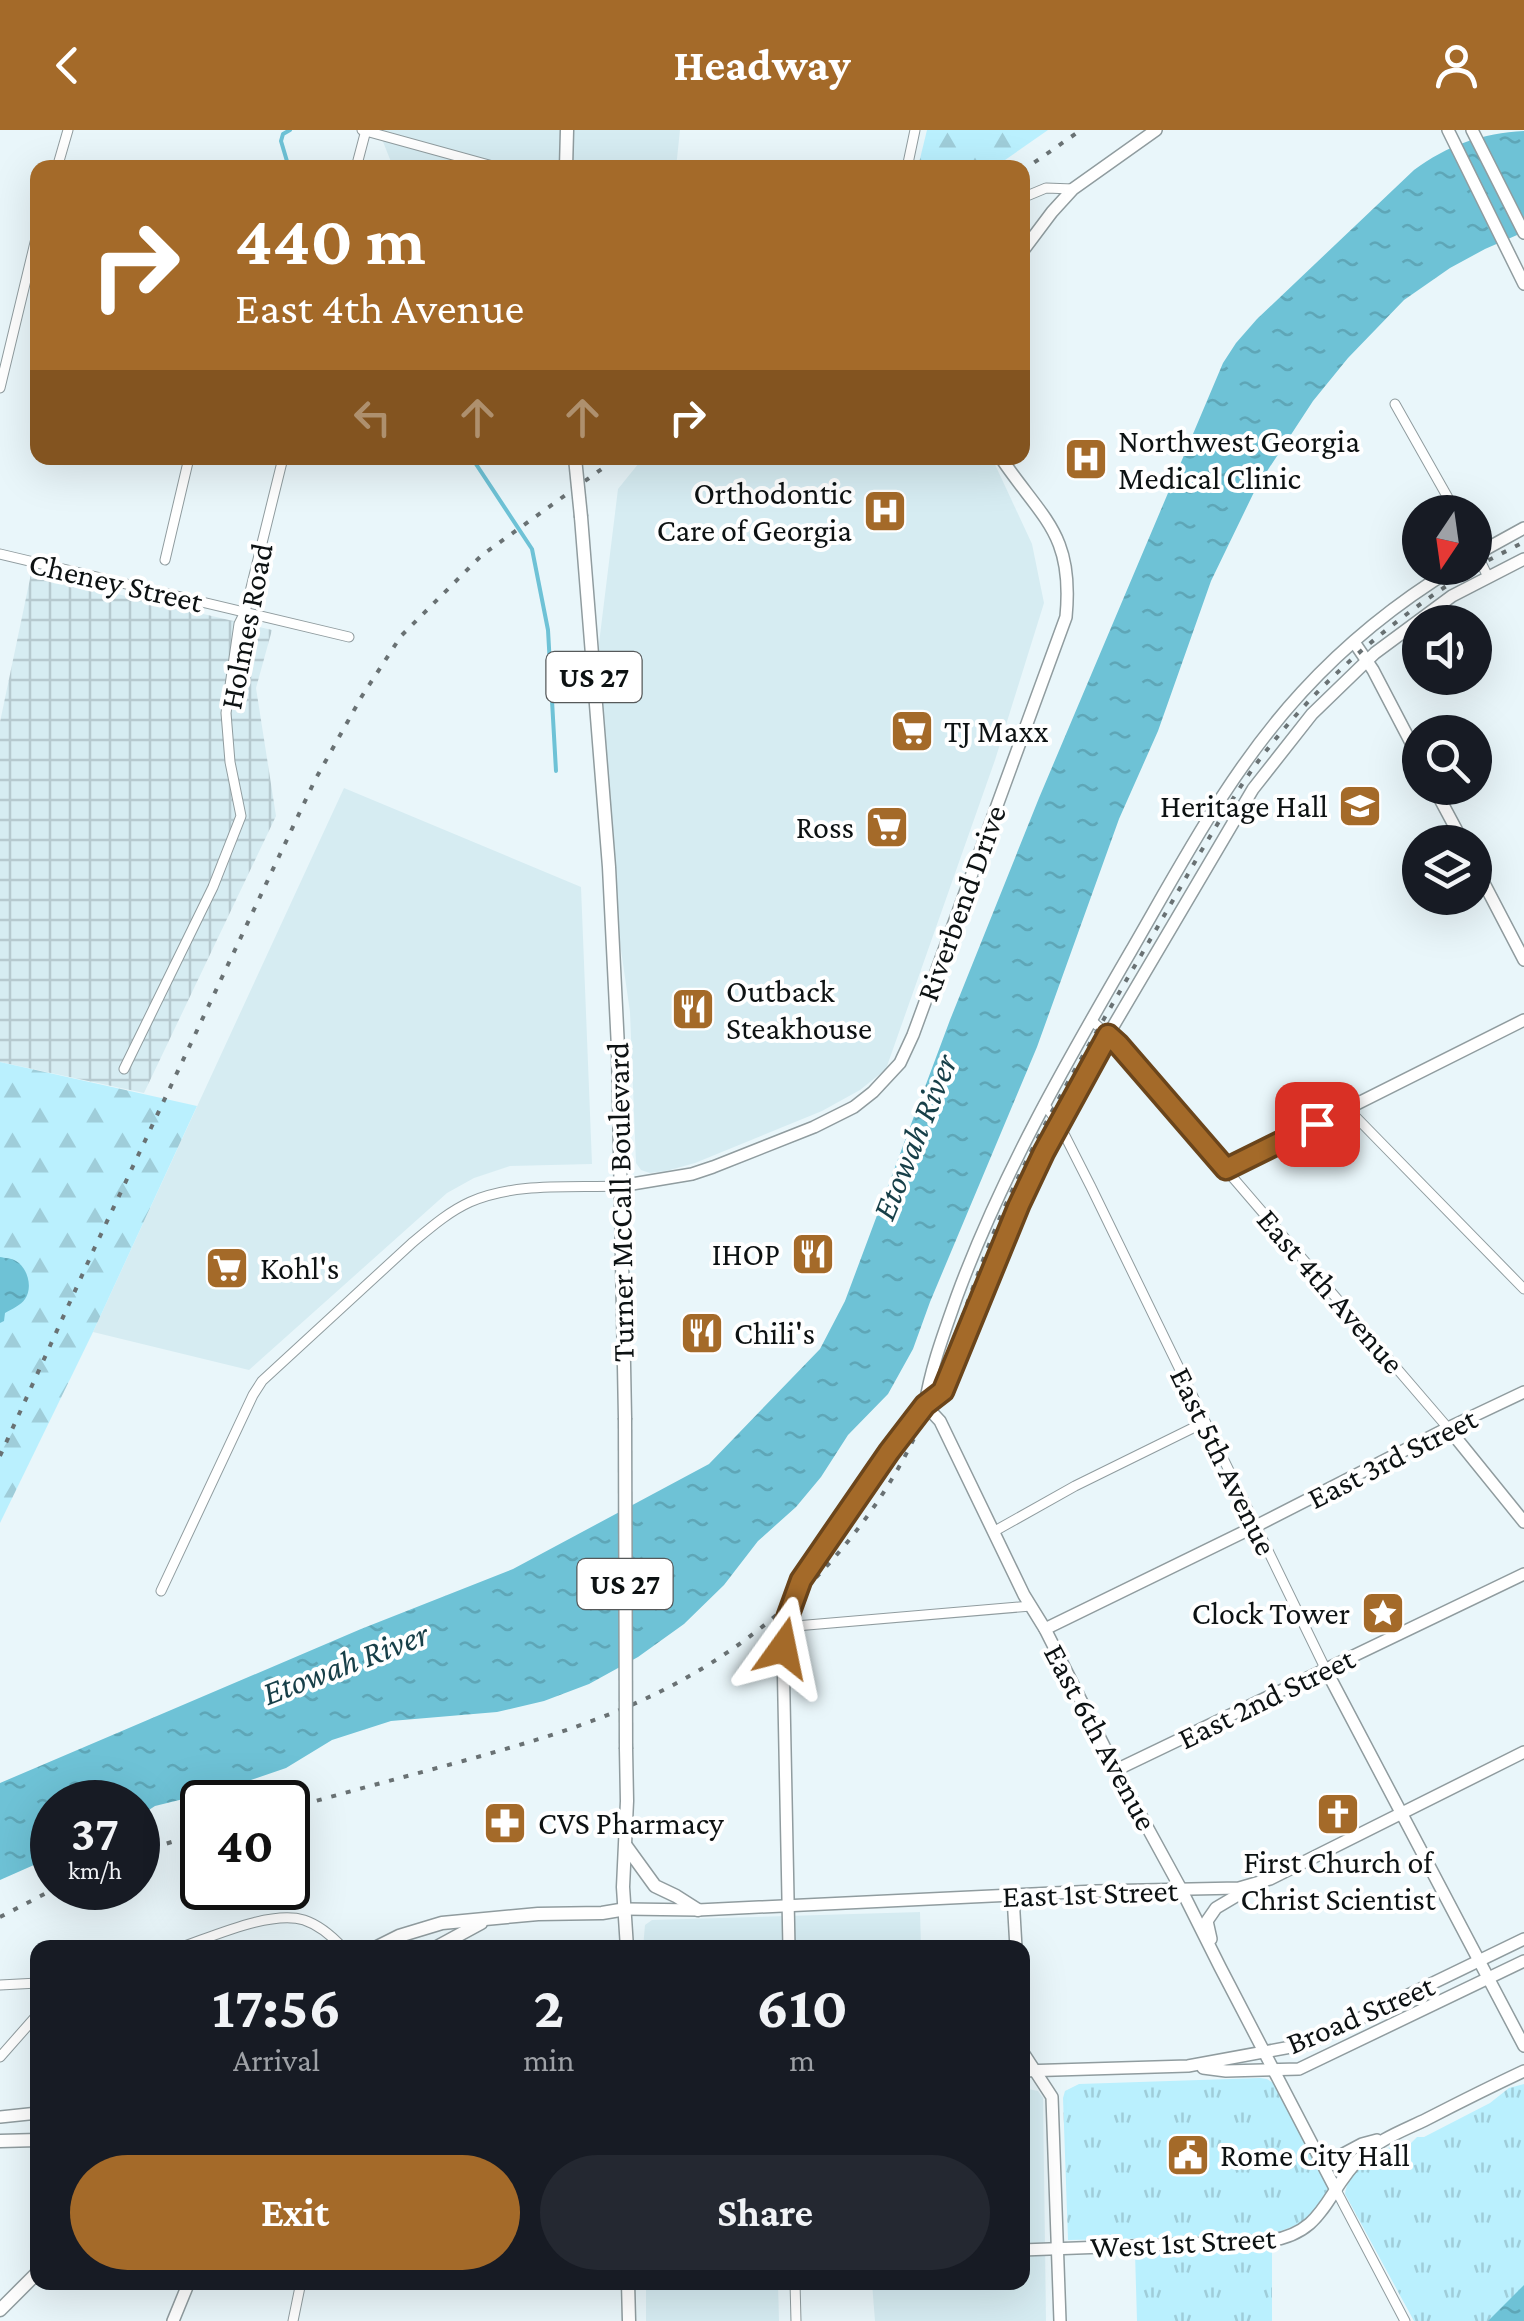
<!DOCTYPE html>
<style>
:root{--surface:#171b24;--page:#242831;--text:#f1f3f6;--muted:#9ea1a6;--accent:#a46a29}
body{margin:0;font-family:"Crimson Pro",serif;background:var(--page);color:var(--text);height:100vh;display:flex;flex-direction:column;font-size:38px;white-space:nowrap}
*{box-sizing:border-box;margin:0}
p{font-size:32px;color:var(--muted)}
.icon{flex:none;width:55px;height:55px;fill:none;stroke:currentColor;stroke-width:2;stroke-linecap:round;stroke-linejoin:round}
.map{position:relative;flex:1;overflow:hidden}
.side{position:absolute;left:30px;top:1810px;width:1000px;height:350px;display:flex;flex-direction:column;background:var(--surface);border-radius:20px;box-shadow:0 10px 40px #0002}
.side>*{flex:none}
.hud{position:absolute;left:30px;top:30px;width:1000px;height:305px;border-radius:20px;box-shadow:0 10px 40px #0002;background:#a46a29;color:#fff;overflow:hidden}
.needle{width:65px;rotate:193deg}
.fabs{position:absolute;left:1402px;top:365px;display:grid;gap:20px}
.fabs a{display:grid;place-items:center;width:90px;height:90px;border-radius:50%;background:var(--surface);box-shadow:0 10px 40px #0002;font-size:50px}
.speed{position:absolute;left:30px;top:1650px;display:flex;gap:20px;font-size:50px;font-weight:700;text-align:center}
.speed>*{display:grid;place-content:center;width:130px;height:130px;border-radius:50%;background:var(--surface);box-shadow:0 10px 40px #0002;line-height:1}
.speed small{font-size:25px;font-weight:400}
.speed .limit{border:5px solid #111;border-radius:15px;background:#fff;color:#111}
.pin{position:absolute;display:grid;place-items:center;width:85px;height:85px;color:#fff;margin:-42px;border-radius:20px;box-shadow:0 5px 15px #0006}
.me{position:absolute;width:110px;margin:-55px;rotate:12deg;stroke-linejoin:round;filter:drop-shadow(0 0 8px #0008)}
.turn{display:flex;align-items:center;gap:35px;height:210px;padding:0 40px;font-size:45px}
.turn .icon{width:130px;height:130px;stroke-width:2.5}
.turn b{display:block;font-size:70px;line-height:85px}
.lanes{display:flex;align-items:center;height:95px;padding:0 40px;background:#0003;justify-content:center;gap:50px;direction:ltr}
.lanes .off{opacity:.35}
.eta{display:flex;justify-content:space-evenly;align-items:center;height:170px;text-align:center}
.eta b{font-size:60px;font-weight:700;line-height:70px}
.action{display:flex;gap:20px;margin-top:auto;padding:20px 40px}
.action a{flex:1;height:115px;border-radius:60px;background:var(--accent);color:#fff;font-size:40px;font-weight:700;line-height:115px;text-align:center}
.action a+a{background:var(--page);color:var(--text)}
header{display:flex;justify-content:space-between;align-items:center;height:130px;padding:0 40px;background:var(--accent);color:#fff;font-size:45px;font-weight:700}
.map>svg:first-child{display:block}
.built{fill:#d6ecf2}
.industrial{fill:url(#industrial-grid)}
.forest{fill:url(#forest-firs)}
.park{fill:url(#park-tufts)}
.water{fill:url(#water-ripples)}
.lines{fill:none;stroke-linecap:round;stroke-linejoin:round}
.stream{stroke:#6ec2d6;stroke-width:4}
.street-casing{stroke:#909c9f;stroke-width:11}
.secondary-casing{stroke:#909c9f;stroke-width:14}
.primary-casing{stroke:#909c9f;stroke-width:15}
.street{stroke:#fff;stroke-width:9}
.secondary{stroke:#fff;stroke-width:11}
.primary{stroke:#fff;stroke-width:12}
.rail{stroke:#697173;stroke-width:4;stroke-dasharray:5 10;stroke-linecap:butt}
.primary-bridge-casing{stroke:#909c9f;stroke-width:15;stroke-linecap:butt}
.primary-bridge{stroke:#fff;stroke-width:12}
.route-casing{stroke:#6b451b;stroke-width:25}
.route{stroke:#a46a29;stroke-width:18}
.labels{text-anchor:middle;stroke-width:8;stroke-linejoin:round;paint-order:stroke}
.shield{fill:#fff;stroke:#56595a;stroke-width:2.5}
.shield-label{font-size:30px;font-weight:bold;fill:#0d1213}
.poi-label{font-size:32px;fill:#0d1213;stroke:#fff;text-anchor:start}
.street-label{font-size:32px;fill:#0d1213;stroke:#fff}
.water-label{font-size:35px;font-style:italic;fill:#173f48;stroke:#fff}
</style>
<header><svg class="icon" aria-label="back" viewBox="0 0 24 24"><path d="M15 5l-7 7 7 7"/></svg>Headway<svg class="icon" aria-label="person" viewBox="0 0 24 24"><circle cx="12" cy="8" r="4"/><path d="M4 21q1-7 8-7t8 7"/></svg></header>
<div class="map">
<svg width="1524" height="2191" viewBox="0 0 1524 2191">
<defs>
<pattern id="industrial-grid" width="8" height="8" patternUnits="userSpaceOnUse" patternTransform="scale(2.5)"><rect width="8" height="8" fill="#d6ecf2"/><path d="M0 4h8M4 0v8" fill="none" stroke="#b6c9cf"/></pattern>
<pattern id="forest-firs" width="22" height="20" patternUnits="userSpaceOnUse" patternTransform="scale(2.5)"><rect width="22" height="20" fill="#baf0fe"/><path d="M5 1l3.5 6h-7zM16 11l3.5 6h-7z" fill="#9fcdd9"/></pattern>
<pattern id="park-tufts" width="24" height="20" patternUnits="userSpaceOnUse" patternTransform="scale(2.5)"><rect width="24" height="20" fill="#baf0fe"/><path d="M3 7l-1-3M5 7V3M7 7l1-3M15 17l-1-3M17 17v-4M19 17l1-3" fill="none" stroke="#9fcdd9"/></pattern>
<pattern id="water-ripples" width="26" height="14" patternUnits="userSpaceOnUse" patternTransform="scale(2.5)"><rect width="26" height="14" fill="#6ec2d6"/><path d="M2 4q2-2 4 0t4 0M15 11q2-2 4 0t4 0" fill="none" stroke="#5ea6b7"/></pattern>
</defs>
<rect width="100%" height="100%" fill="#e9f6fa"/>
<!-- built -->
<g class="built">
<path d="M 381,0 L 680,0 L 676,38 L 393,37 L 380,4 Z"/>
<path d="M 643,328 L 992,328 L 1032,414 L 1044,473 L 995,630 L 886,939 L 860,960 L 822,981 L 695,1033 L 666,1041 L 650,1043 L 641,1040 L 636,1033 L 630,882 L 609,737 L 594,554 L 618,359 Z"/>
<path d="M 344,658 L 581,757 L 592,1034 L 510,1036 L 474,1048 L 447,1063 L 249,1240 L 93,1202 Z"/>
<path d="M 920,1782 L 921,1817 L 643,1818 L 645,1795 L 652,1790 Z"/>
<path d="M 1023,1958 L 1038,1961 L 1043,1968 L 1046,2191 L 875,2191 L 872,2153 L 1022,2152 Z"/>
<path d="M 646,2153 L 778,2153 L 779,2191 L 646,2191 Z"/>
</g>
<!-- industrial -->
<path class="industrial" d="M 31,444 L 272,500 L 256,558 L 276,686 L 144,963 L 0,932 L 0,592 Z"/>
<!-- forest -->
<g class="forest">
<path d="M 927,0 L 1048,0 L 995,37 L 918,37 Z"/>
<path d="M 0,932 L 197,976 L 93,1202 L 0,1393 Z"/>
</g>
<!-- park -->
<g class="park">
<path d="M 1260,1948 L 1267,1949 L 1275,1954 L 1328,2058 L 1324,2070 L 1302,2093 L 1267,2106 L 1068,2110 L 1063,1968 L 1065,1961 L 1079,1954 Z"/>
<path d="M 1524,1954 L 1524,2191 L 1414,2191 L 1345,2064 C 1348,2042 1371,2021 1392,2017 L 1402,2024 L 1411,2019 L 1411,2013 L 1417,2007 L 1424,2007 L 1490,1973 L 1509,1958 Z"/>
<path d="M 1272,2118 L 1272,2191 L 1137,2191 L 1135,2123 L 1253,2122 L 1255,2119 Z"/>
</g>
<!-- water -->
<g class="water">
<path d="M 1524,1 L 1524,102 L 1485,119 L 1450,138 L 1404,170 L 1348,228 L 1313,271 L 1256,358 L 1211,451 L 1158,601 L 1119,689 L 1037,917 L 930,1172 L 913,1219 L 888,1264 L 848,1305 L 821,1347 L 796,1377 L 758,1411 L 724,1455 L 684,1494 L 638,1527 L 589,1554 L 544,1571 L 497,1582 L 391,1591 L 332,1610 L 286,1638 L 228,1658 L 155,1676 L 138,1687 L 138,1672 L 52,1672 L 52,1727 L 0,1750 L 0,1653 L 361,1499 L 513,1439 L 709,1334 L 820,1219 L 845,1171 L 950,890 L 1039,668 L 1223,233 L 1236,213 L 1257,189 L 1414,40 C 1448,15 1482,3 1524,1 Z"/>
<path d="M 0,1127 C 5,1128 11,1128 16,1131 C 28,1138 33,1158 25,1169 C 21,1175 12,1179 5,1183 L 4,1191 L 0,1193 Z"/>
<path d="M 1524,2155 L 1524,2191 L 1488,2191 Z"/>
</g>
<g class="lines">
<!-- stream -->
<g class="stream">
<path d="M 289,38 L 281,11 L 283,4 L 290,0"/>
<path d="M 472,328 L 532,419 L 548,500 L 556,641"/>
</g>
<!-- street casing -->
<g class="street-casing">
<g id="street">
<path d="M 362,0 L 500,38"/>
<path d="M 57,38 L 68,0"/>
<path d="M 356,38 L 366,0"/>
<path d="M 907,38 L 915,0"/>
<path d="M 1022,68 L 1046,58 L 1073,59"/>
<path d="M 0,258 L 38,100"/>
<path d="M 1395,274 L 1456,382"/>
<path d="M 1475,420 L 1488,447"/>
<path d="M 0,424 L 349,507"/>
<path d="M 165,430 L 189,328"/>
<path d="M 1091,890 L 1118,914 L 1448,1298"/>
<path d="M 124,939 L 213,757 L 241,686 L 230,632 L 226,583 L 239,494 L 245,482 L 283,328"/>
<path d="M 1044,974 L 1059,994 L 1091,1057 L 1326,1540"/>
<path d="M 1347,978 L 1524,1159"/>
<path d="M 993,1402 L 1075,1356 L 1205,1292"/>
<path d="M 161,1461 L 253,1265 L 262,1251 L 412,1113 C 430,1098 448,1082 470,1072 C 516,1052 571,1058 620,1056"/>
<path d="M 784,1497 L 1031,1476"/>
<path d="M 179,1818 C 212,1807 270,1780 304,1790 C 319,1795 332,1806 343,1818"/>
<path d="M 0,1855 L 38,1853"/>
<path d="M 0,1927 L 38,1884"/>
<path d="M 1336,2060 L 1405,2191"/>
<path d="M 795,2152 L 796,2191"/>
<path d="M 293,2191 L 301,2152"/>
</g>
</g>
<!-- secondary casing -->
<g class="secondary-casing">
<g id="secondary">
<path d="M 1448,0 L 1524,154"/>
<path d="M 1472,0 L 1524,103"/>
<path d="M 1022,122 L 1052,82 L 1073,59 L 1156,0"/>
<path d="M 1475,425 L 1524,398"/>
<path d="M 1354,512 L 1373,540 L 1420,630"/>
<path d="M 1434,658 L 1463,712"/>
<path d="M 1475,736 L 1524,830"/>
<path d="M 1227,1039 L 1524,890"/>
<path d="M 620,1056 L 692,1044 L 713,1037 L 814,997 L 854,977 L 873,962 L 900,933 L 913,905 L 1066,487 C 1074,404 1043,390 1001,328"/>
<path d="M 925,1275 C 931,1237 944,1203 957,1166 C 1002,1044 1066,933 1131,821 C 1183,731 1231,639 1302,562 C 1346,514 1398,472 1454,438"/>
<path d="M 925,1275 L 940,1291 L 1024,1465 L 1045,1499 L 1116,1640 L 1181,1759 L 1220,1837 L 1336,2060"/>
<path d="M 1448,1298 L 1524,1392"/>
<path d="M 1045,1499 L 1256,1396 L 1448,1298 L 1524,1262"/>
<path d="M 1326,1540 L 1524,1916"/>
<path d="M 1116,1640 L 1524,1444"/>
<path d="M 1013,1766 L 1016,1818"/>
<path d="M 626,1779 L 698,1780 L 1096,1761 L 1239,1758 L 1270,1749 L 1524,1622"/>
<path d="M 1211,1809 L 1207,1791 L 1216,1778 L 1248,1759"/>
<path d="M 789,1818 L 783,1520 L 784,1497 L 801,1450 L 889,1322 L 925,1275 L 943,1261 L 956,1233 L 1004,1108 L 1044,1022 L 1098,922 L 1253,659 L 1312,584 L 1375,523 L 1452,466 L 1524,429"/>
<path d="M 1022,1921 L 1052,1967 L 1060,2191"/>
<path d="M 1203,1938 L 1226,1941 L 1299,1939 L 1524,1831"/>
<path d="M 1022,1941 L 1188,1936 L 1307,1914 L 1524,1809"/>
<path d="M 0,1987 L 38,1983"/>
<path d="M 1318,2022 L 1332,2030 L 1362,2014 L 1377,2010"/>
<path d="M 1022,2120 L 1268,2111 C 1326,2103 1325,2062 1361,2027 C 1379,2009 1405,2000 1427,1989 C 1460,1972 1492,1956 1524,1941"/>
<path d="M 173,2191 L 189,2152"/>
</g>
</g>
<!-- primary casing -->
<g class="primary-casing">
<g id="primary">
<path d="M 566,38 L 567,0"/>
<path d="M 581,387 L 609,737 L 618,918 L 625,1288"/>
<path d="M 626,1619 L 627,1671 L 623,1757 L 627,1818"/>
<path d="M 626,1716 L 655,1756 L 676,1766 L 698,1780"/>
<path d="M 375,1818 L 399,1806 L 442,1793 L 538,1784 L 602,1783 L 626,1779"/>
<path d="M 435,1818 L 481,1793"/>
<path d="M 0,2011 L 38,2010"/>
<path d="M 628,2152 L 629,2191"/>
<path d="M 0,2180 L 38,2142"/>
</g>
</g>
<!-- street -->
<use href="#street" class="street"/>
<!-- secondary -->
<use href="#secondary" class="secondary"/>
<!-- primary -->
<use href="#primary" class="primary"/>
<!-- rail -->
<g class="rail">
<path d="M 1022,41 L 1081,0"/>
<path d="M 1475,437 L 1524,412"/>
<path d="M 0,1326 L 94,1119 L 315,650 L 362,566 L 401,506 L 482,425 L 617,328"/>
<path d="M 288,1679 C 346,1662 404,1647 463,1631 C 568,1602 656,1575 745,1510 C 816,1458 880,1382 917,1302 C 949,1233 970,1159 999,1090 C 1035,1006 1082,927 1127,849 C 1152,807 1176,765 1200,723 C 1222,687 1243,649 1270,616 C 1327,544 1396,487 1474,438"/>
<path d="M 138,1722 L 202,1703"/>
<path d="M 0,1787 L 56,1758"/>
</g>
<!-- primary-bridge casing -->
<g class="primary-bridge-casing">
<g id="primary-bridge">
<path d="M 575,328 L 581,387"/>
<path d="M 625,1288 L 626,1619"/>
</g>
</g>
<!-- primary-bridge -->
<use href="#primary-bridge" class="primary-bridge"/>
</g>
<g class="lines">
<!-- route casing -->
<g class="route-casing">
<path id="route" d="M 783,1518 L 784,1497 L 801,1450 L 889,1322 L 925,1275 L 943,1261 L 1019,1075 L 1044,1022 L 1108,905 L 1118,914 L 1226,1039 L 1317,994"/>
</g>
<!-- route -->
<use href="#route" class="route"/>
</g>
<!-- icons -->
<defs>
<g id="hospital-square" transform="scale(2.25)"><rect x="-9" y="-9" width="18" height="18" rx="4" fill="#a46a29" stroke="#fff"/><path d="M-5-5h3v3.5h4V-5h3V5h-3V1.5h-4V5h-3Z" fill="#fff"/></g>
<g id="supermarket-square" transform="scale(2.25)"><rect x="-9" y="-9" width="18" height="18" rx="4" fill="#a46a29" stroke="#fff"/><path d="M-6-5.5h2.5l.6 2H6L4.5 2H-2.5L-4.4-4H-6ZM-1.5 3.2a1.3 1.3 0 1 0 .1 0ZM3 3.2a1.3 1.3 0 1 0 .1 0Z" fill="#fff"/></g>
<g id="university-square" transform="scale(2.25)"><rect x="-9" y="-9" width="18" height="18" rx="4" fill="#a46a29" stroke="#fff"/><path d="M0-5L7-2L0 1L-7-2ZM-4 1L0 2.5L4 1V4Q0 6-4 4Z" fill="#fff"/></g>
<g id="restaurant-square" transform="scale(2.25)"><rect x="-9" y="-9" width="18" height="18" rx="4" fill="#a46a29" stroke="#fff"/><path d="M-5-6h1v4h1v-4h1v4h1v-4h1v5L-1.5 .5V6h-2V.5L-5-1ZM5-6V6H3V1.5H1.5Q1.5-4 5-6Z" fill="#fff"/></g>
<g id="sight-square" transform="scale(2.25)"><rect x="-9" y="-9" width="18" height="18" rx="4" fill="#a46a29" stroke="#fff"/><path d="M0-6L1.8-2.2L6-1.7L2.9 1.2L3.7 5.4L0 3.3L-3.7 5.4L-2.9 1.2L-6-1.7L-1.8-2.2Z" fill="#fff"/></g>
<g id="church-square" transform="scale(2.25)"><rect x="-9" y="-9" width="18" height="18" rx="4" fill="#a46a29" stroke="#fff"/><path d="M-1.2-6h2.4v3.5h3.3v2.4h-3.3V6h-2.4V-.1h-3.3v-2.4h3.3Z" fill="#fff"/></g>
<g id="pharmacy-square" transform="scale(2.25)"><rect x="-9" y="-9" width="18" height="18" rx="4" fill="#a46a29" stroke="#fff"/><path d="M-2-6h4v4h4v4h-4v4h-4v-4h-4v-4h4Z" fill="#fff"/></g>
<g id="civic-square" transform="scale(2.25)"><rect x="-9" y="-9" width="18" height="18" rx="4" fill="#a46a29" stroke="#fff"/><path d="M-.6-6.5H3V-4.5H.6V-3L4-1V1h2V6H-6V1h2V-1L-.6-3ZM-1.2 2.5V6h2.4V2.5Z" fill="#fff"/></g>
</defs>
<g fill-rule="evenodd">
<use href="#hospital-square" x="1086" y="329"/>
<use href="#hospital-square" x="885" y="381"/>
<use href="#supermarket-square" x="912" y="601"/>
<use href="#university-square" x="1360" y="676"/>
<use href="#supermarket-square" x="887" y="697"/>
<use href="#restaurant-square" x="693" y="879"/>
<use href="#restaurant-square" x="813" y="1124"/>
<use href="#supermarket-square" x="227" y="1138"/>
<use href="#restaurant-square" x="702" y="1203"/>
<use href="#sight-square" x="1383" y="1483"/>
<use href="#church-square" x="1338" y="1684"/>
<use href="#pharmacy-square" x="505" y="1693"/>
<use href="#civic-square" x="1188" y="2025"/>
</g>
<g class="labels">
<!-- shield labels -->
<g class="shield">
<rect x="546.5" y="522" width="95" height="50" rx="8"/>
<rect x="577.5" y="1429" width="95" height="50" rx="8"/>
</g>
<g class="shield-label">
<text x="594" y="557">US 27</text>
<text x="625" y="1464">US 27</text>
</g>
<!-- poi labels -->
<g class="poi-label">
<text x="1118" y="322">Northwest Georgia<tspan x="1118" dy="37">Medical Clinic</tspan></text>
<text x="852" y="374" text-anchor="end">Orthodontic<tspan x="852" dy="37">Care of Georgia</tspan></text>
<text x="944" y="612">TJ Maxx</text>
<text x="1328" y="687" text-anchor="end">Heritage Hall</text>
<text x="854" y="708" text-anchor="end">Ross</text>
<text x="726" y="872">Outback<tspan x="726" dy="37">Steakhouse</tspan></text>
<text x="780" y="1135" text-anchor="end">IHOP</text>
<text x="260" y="1149">Kohl's</text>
<text x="734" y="1214">Chili's</text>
<text x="1350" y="1494" text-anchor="end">Clock Tower</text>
<text x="538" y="1704">CVS Pharmacy</text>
<text x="1338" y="1743" text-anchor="middle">First Church of<tspan x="1338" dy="37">Christ Scientist</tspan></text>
<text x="1220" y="2036">Rome City Hall</text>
</g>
<!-- street labels -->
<g class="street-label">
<text transform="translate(116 452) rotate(13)" y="11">Cheney Street</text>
<text transform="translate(246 496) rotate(-79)" y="11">Holmes Road</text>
<text transform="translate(961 773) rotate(-70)" y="11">Riverbend Drive</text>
<text transform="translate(620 1072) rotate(-91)" y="11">Turner McCall Boulevard</text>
<text transform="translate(1331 1161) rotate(49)" y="11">East 4th Avenue</text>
<text transform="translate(1392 1328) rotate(-27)" y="11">East 3rd Street</text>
<text transform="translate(1224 1331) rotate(64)" y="11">East 5th Avenue</text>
<text transform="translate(1266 1568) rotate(-26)" y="11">East 2nd Street</text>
<text transform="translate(1101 1607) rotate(62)" y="11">East 6th Avenue</text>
<text transform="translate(1090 1763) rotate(-2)" y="11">East 1st Street</text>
<text transform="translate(1360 1884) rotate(-23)" y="11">Broad Street</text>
<text transform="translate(1183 2112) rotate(-3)" y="11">West 1st Street</text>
</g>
<!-- water labels -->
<g class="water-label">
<text transform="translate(914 1007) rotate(-68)" y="12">Etowah River</text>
<text transform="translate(345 1533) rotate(-21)" y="12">Etowah River</text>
</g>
</g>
</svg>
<div class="fabs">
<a><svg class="needle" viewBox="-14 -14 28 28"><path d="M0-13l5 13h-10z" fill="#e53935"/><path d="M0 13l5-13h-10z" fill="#9ea1a6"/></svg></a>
<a><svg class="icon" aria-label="sound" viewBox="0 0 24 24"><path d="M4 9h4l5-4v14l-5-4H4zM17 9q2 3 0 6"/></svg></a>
<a><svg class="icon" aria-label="search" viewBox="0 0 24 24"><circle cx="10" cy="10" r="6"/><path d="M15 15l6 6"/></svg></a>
<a><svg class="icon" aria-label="layers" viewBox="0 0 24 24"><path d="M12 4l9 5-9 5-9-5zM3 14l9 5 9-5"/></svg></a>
</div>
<div class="speed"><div>37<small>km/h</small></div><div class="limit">40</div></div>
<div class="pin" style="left:1317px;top:994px;background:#d93025"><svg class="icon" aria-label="arrive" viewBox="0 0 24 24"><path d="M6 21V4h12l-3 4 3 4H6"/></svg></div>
<svg class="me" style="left:783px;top:1518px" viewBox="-20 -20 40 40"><path d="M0-17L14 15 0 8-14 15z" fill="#a46a29" stroke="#fff" stroke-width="4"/></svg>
<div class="hud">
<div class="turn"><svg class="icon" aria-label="right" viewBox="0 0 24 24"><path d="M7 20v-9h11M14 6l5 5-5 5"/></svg><div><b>440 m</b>East 4th Avenue</div></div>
<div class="lanes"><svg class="icon off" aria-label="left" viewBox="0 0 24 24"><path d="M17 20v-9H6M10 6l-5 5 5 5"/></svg><svg class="icon off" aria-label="ahead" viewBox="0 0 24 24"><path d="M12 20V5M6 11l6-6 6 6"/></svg><svg class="icon off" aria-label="ahead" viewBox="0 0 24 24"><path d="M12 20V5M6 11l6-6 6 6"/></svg><svg class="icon" aria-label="right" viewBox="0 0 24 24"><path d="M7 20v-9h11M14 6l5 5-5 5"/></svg></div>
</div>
<section class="side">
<div class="eta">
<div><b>17:56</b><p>Arrival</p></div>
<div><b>2</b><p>min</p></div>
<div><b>610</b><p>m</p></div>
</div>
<div class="action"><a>Exit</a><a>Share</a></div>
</section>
</div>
